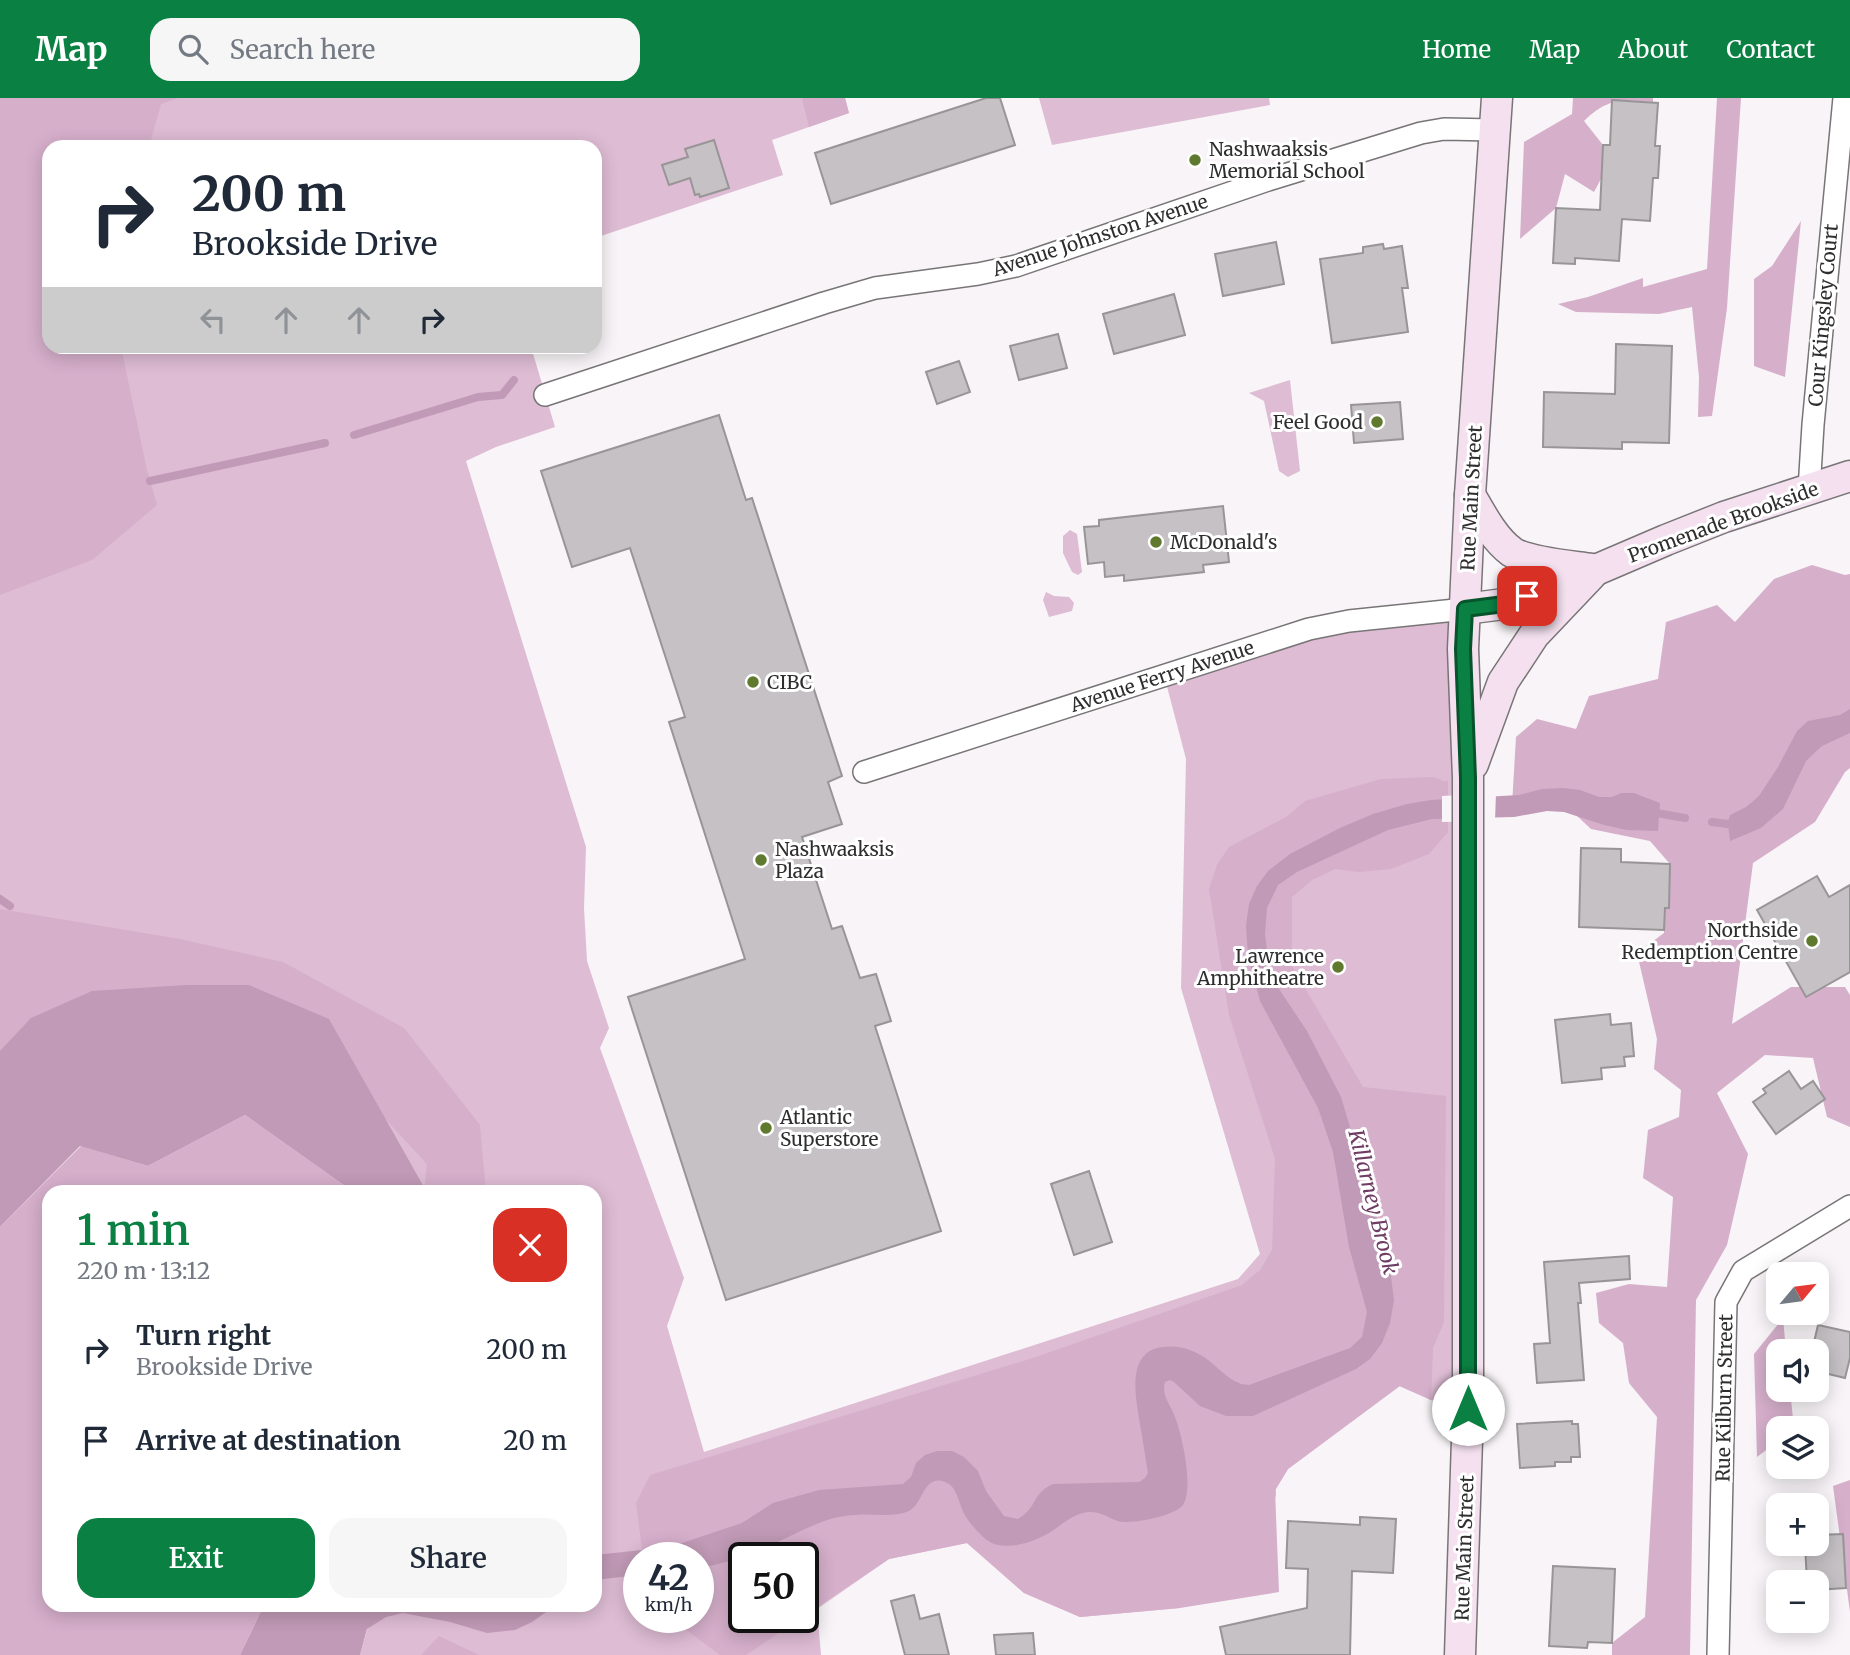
<!DOCTYPE html>
<meta charset="utf-8">
<style>
:root{--surface:#fff;--page:#f6f6f7;--text:#1f2937;--muted:#747a83;--accent:#0b8043}
body{margin:0;font-family:Merriweather,serif;background:var(--page);color:var(--text);height:100vh;display:flex;flex-direction:column;font-size:26px;white-space:nowrap}
*{box-sizing:border-box;margin:0}
p{font-size:23px;color:var(--muted)}
.icon{flex:none;width:38px;height:38px;fill:none;stroke:currentColor;stroke-width:2;stroke-linecap:round;stroke-linejoin:round}
.map{position:relative;flex:1;overflow:hidden}
.sheet{position:absolute;left:42px;top:1087px;width:560px;height:427px;display:flex;flex-direction:column;background:var(--surface);border-radius:21px;box-shadow:0 4px 18px #0003}
.sheet>*{flex:none}
.banner{position:absolute;left:42px;top:42px;width:560px;height:214px;border-radius:21px;box-shadow:0 4px 18px #0003;background:#fff;color:var(--text);overflow:hidden}
.needle{width:46px;rotate:61deg}
.fabs{position:absolute;left:1766px;top:1164px;display:grid;gap:14px}
.fabs a{display:grid;place-items:center;width:63px;height:63px;border-radius:14px;background:var(--surface);box-shadow:0 4px 18px #0003;font-size:35px}
.speed{position:absolute;left:623px;top:1444px;display:flex;gap:14px;font-size:35px;font-weight:700;text-align:center}
.speed>*{display:grid;place-content:center;width:91px;height:91px;border-radius:50%;background:var(--surface);box-shadow:0 4px 18px #0003;line-height:1}
.speed small{font-size:18px;font-weight:400}
.speed .limit{border:4px solid #111;border-radius:10px;background:#fff;color:#111}
.pin{position:absolute;display:grid;place-items:center;width:60px;height:60px;color:#fff;margin:-30px;border-radius:14px;box-shadow:0 4px 10px #0006}
.me{position:absolute;width:77px;margin:-38px;rotate:0deg;stroke-linejoin:round;filter:drop-shadow(0 0 5px #0008)}
.turn{display:flex;align-items:center;gap:24px;height:147px;padding:0 35px;font-size:32px}
.turn .icon{width:91px;height:91px;stroke-width:2.5}
.turn b{display:block;font-size:49px;line-height:60px}
.lanes{display:flex;align-items:center;height:66px;padding:0 35px;background:#0003;justify-content:center;gap:35px;direction:ltr}
.lanes .off{opacity:.35}
.round{display:grid;place-items:center;flex:none;width:74px;height:74px;border-radius:21px;background:var(--page)}
.summary{display:flex;align-items:center;justify-content:space-between;height:119px;padding:0 35px}
h1{font-size:42px;font-weight:600;line-height:52px;color:var(--accent)}
.action{display:flex;gap:14px;margin-top:auto;padding:14px 35px}
.action a{flex:1;height:80px;border-radius:21px;background:var(--accent);color:#fff;font-size:28px;font-weight:600;line-height:80px;text-align:center}
.action a+a{background:var(--page);color:var(--text)}
ul{padding:0;list-style:none}
li{display:flex;align-items:center;gap:21px;height:91px;padding:0 35px}
li div{flex:1}
li b{display:block;font-size:26px}
li em{font-style:normal}
header{display:flex;align-items:center;gap:42px;box-sizing:border-box;height:98px;padding:0 35px;background:var(--accent);color:#fff}
header strong{font-size:33px}
nav{display:flex;gap:38px;margin-inline-start:auto;font-size:24px}
.search{width:490px;height:63px;background:var(--page);display:flex;align-items:center;gap:18px;box-sizing:border-box;padding:0 24px;border-radius:21px;color:var(--muted);font-size:26px}
.map>svg:first-child{display:block}
.green{fill:#debcd4;fill-rule:evenodd}
.forest{fill:#d6afcb;fill-rule:evenodd}
.water{fill:#c09ab6}
.pier{fill:#f8f4f7}
.lines{fill:none;stroke-linecap:round;stroke-linejoin:round}
.stream{stroke:#c09ab6;stroke-width:8}
.building{fill:#c5c1c4;stroke:#989597;stroke-width:2}
.street-casing{stroke:#787577;stroke-width:24}
.secondary-casing{stroke:#787577;stroke-width:33}
.street{stroke:#fff;stroke-width:21}
.secondary{stroke:#f4e0ef;stroke-width:30}
.route-casing{stroke:#07532c;stroke-width:18}
.route{stroke:#0b8043;stroke-width:12}
.poi-dot{fill:#5f7a2e;stroke:#fff;stroke-width:2.5}
.labels{text-anchor:middle;stroke-width:6;stroke-linejoin:round;paint-order:stroke}
.poi-label{font-size:19px;fill:#2f2e2f;stroke:#fff;text-anchor:start}
.street-label{font-size:19px;fill:#2f2e2f;stroke:#fff}
.water-label{font-size:21px;font-style:italic;fill:#6f3c63;stroke:#fff}
</style>
<header>
<strong>Map</strong>
<div class="search"><svg class="icon" aria-label="search" viewBox="0 0 24 24"><circle cx="10" cy="10" r="6"/><path d="M15 15l6 6"/></svg>Search here</div>
<nav><a>Home</a><a>Map</a><a>About</a><a>Contact</a></nav>
</header>
<div class="map">
<svg width="1850" height="1557" viewBox="0 0 1850 1557">
<rect width="100%" height="100%" fill="#f8f4f7"/>
<!-- green -->
<g class="green">
<path d="M 0,0 L 845,0 L 849,15 L 772,42 L 783,77 L 595,140 L 595,49 L 49,49 L 49,248 L 531,249 L 555,329 L 496,349 L 466,363 L 586,749 L 584,810 L 587,863 L 609,930 L 600,950 L 684,1180 L 667,1228 L 704,1354 L 1238,1181 L 1260,1156 L 1181,890 L 1186,661 L 1164,577 L 1309,531 L 1465,511 L 1468,1311 L 1431,1302 L 1399,1288 L 1288,1371 L 1276,1391 L 1276,1398 L 1180,1510 L 1080,1519 L 1024,1495 L 967,1445 L 889,1461 L 817,1511 L 821,1557 L 360,1557 L 374,1507 L 595,1507 L 595,1094 L 427,1094 L 329,922 L 0,954 ZM 639,1460 L 698,1460 L 698,1519 L 639,1519 ZM 744,1460 L 803,1460 L 803,1519 L 744,1519 Z"/>
<path d="M 1039,0 L 1269,0 L 1270,7 L 1052,47 Z"/>
<path d="M 1290,282 L 1300,373 L 1288,379 L 1279,373 L 1264,303 L 1249,295 Z"/>
<path d="M 1070,432 L 1077,436 L 1082,474 L 1078,477 L 1072,474 L 1063,455 L 1063,438 Z"/>
<path d="M 1046,494 L 1054,498 L 1069,499 L 1074,505 L 1072,513 L 1049,519 L 1043,502 Z"/>
</g>
<!-- forest -->
<g class="forest">
<path d="M 0,0 L 178,0 L 161,6 L 149,49 L 49,49 L 49,248 L 121,249 L 147,372 L 157,407 L 92,462 L 0,497 Z"/>
<path d="M 802,0 L 845,0 L 849,15 L 809,29 Z"/>
<path d="M 1573,0 L 1653,0 L 1653,4 C 1620,2 1608,0 1584,23 L 1603,47 L 1602,79 L 1594,94 L 1565,76 L 1556,110 L 1520,141 L 1524,44 L 1572,16 Z"/>
<path d="M 1717,0 L 1741,0 L 1727,210 L 1712,318 L 1698,319 L 1699,279 L 1692,209 L 1659,216 L 1576,214 L 1558,206 L 1588,199 L 1643,180 L 1643,189 L 1707,171 Z"/>
<path d="M 1801,123 L 1785,279 L 1754,268 L 1754,181 L 1772,168 Z"/>
<path d="M 1812,467 L 1845,477 L 1850,476 L 1850,670 L 1845,674 L 1815,724 L 1753,765 L 1732,926 L 1791,889 L 1845,889 L 1850,897 L 1850,1029 L 1827,1019 L 1813,960 L 1765,957 L 1717,995 L 1748,1056 L 1727,1147 L 1696,1202 L 1690,1557 L 1612,1557 L 1612,1545 L 1645,1519 L 1657,1319 L 1629,1285 L 1623,1245 L 1599,1225 L 1596,1195 L 1629,1186 L 1667,1189 L 1673,1099 L 1643,1080 L 1648,1032 L 1679,1019 L 1681,992 L 1654,971 L 1657,941 L 1637,855 L 1664,835 L 1665,810 L 1669,810 L 1670,766 L 1650,743 L 1591,731 L 1560,702 L 1512,707 L 1516,639 L 1537,621 L 1576,631 L 1589,598 L 1658,581 L 1666,524 L 1717,507 L 1735,524 L 1774,481 Z"/>
<path d="M 1434,679 L 1443,683 L 1448,683 L 1448,734 L 1429,756 L 1391,771 L 1358,774 L 1335,771 L 1312,782 L 1292,799 L 1292,868 L 1363,989 L 1446,998 L 1444,1224 L 1433,1250 L 1431,1302 L 1400,1288 L 1288,1371 L 1275,1392 L 1279,1494 L 1180,1510 L 1080,1519 L 1024,1495 L 967,1445 L 889,1461 L 746,1557 L 720,1557 L 669,1519 L 698,1519 L 698,1460 L 643,1459 L 636,1405 L 650,1377 L 1033,1260 L 1242,1187 L 1260,1172 L 1272,1152 L 1275,1061 L 1229,917 L 1209,791 L 1217,767 L 1229,749 L 1286,719 L 1305,703 L 1381,681 ZM 744,1460 L 803,1460 L 803,1519 L 744,1519 Z"/>
<path d="M 0,811 L 180,841 L 283,864 L 404,930 L 480,1027 L 486,1094 L 424,1094 L 427,1066 L 314,944 L 0,989 Z"/>
<path d="M 245,1017 L 345,1088 L 344,1094 L 49,1094 L 49,1507 L 264,1507 L 240,1557 L 0,1557 L 0,1129 L 81,1048 L 148,1068 Z"/>
<path d="M 1783,1220 L 1786,1253 L 1778,1253 L 1778,1292 L 1790,1292 L 1794,1330 L 1778,1330 L 1778,1343 L 1757,1359 L 1754,1256 Z"/>
<path d="M 1850,1382 L 1850,1514 L 1833,1388 Z"/>
<path d="M 439,1538 L 479,1557 L 421,1557 Z"/>
</g>
<!-- water -->
<g class="water">
<path d="M 1850,611 L 1850,635 L 1822,648 L 1806,663 L 1783,711 L 1761,730 L 1730,743 L 1728,726 L 1730,717 L 1746,709 L 1759,698 L 1778,669 L 1797,633 L 1808,623 L 1840,617 Z"/>
<path d="M 1563,690 L 1580,692 L 1599,699 L 1612,699 L 1621,695 L 1634,695 L 1660,705 L 1658,733 L 1627,732 L 1604,727 L 1564,714 L 1547,713 L 1514,719 L 1432,721 L 1388,732 L 1297,774 L 1278,787 L 1267,810 L 1265,836 L 1269,868 L 1279,891 L 1307,933 L 1341,999 L 1388,1156 L 1394,1202 L 1390,1225 L 1382,1245 L 1370,1261 L 1356,1271 L 1253,1318 L 1226,1318 L 1200,1308 L 1174,1284 L 1170,1282 L 1165,1284 C 1161,1299 1171,1306 1175,1319 C 1182,1337 1194,1390 1183,1407 C 1175,1418 1130,1427 1118,1423 C 1107,1419 1100,1413 1088,1414 C 1074,1416 1065,1424 1055,1431 C 1039,1442 1014,1452 994,1446 C 983,1442 966,1422 962,1411 C 958,1401 956,1386 942,1383 C 923,1379 923,1406 909,1413 C 893,1420 873,1415 856,1417 C 848,1417 838,1419 830,1421 C 800,1431 772,1449 742,1459 C 728,1464 714,1467 701,1470 L 698,1471 L 698,1460 L 639,1460 L 639,1477 L 595,1482 L 595,1457 L 670,1449 L 742,1425 L 773,1405 L 819,1392 L 903,1386 L 911,1379 L 916,1365 L 925,1357 L 937,1353 L 952,1353 L 964,1359 L 978,1373 L 986,1393 L 1004,1418 L 1018,1421 C 1021,1419 1025,1416 1028,1413 C 1038,1401 1036,1394 1053,1386 L 1139,1384 L 1145,1380 L 1148,1375 C 1145,1359 1143,1342 1140,1326 C 1136,1301 1125,1253 1163,1249 C 1178,1247 1191,1251 1204,1259 C 1215,1266 1227,1281 1239,1285 C 1242,1287 1246,1286 1249,1287 L 1350,1250 L 1362,1239 L 1367,1214 L 1349,1149 L 1333,1054 L 1318,1010 L 1260,903 L 1248,857 L 1246,828 L 1249,806 L 1257,788 L 1268,773 L 1290,756 L 1340,730 L 1373,716 L 1407,706 L 1431,702 L 1519,697 L 1542,691 Z"/>
<path d="M 186,887 L 249,887 L 329,921 L 427,1094 L 344,1094 L 345,1088 L 245,1017 L 148,1068 L 80,1048 L 0,1129 L 0,953 L 31,920 L 92,893 Z"/>
<path d="M 264,1507 L 556,1507 L 532,1524 L 515,1532 L 487,1535 L 450,1524 L 403,1515 L 386,1519 L 367,1531 L 360,1557 L 240,1557 Z"/>
</g>
<!-- pier -->
<path class="pier" d="M 1496,695 L 1495,723 L 1442,724 L 1442,698 Z"/>
<g class="lines">
<!-- stream -->
<g class="stream">
<path d="M 354,337 L 478,299 L 502,297 L 514,282"/>
<path d="M 150,383 L 325,345"/>
<path d="M 1651,714 L 1685,720"/>
<path d="M 1712,724 L 1728,726 L 1736,722"/>
<path d="M 0,801 L 10,808"/>
</g>
</g>
<!-- building -->
<g class="building">
<path d="M 986,0 L 1000,0 L 1015,47 L 831,106 L 815,55 Z"/>
<path d="M 1612,2 L 1658,5 L 1655,48 L 1660,48 L 1658,80 L 1653,80 L 1650,123 L 1622,121 L 1619,163 L 1575,160 L 1575,166 L 1553,165 L 1556,110 L 1600,112 L 1603,47 L 1610,47 Z"/>
<path d="M 714,42 L 729,90 L 700,99 L 699,96 L 695,97 L 690,80 L 669,87 L 662,67 L 688,59 L 685,51 Z"/>
<path d="M 1276,144 L 1284,186 L 1223,198 L 1215,156 Z"/>
<path d="M 1383,146 L 1384,151 L 1402,148 L 1408,190 L 1402,190 L 1408,234 L 1332,245 L 1320,161 L 1363,155 L 1363,149 Z"/>
<path d="M 1174,196 L 1185,237 L 1114,256 L 1103,216 Z"/>
<path d="M 1058,236 L 1067,270 L 1019,282 L 1010,248 Z"/>
<path d="M 1616,246 L 1672,248 L 1669,345 L 1622,344 L 1622,351 L 1543,349 L 1544,294 L 1615,296 Z"/>
<path d="M 959,263 L 970,294 L 937,306 L 926,274 Z"/>
<path d="M 1400,304 L 1403,341 L 1354,345 L 1351,307 Z"/>
<path d="M 719,317 L 746,402 L 752,400 L 842,678 L 828,684 L 842,726 L 802,739 L 832,831 L 842,828 L 860,880 L 876,876 L 891,923 L 875,928 L 941,1133 L 726,1202 L 628,899 L 745,861 L 669,624 L 685,619 L 630,450 L 572,469 L 541,373 Z"/>
<path d="M 1223,408 L 1229,464 L 1203,467 L 1204,474 L 1124,483 L 1124,477 L 1105,479 L 1104,464 L 1088,466 L 1084,429 L 1099,428 L 1099,422 Z"/>
<path d="M 1581,750 L 1621,751 L 1621,764 L 1670,766 L 1669,810 L 1665,810 L 1664,832 L 1579,829 Z"/>
<path d="M 1817,778 L 1829,799 L 1850,787 L 1850,874 L 1806,899 L 1757,812 Z"/>
<path d="M 1610,916 L 1611,927 L 1631,925 L 1634,958 L 1624,959 L 1625,968 L 1601,970 L 1602,981 L 1562,985 L 1555,922 Z"/>
<path d="M 1789,973 L 1801,991 L 1813,983 L 1825,1001 L 1776,1036 L 1753,1004 L 1766,995 L 1763,991 Z"/>
<path d="M 1089,1073 L 1112,1144 L 1074,1157 L 1051,1086 Z"/>
<path d="M 1629,1158 L 1630,1181 L 1579,1185 L 1581,1205 L 1578,1205 L 1584,1282 L 1537,1285 L 1534,1246 L 1550,1245 L 1544,1164 Z"/>
<path d="M 1818,1227 L 1850,1234 L 1850,1260 L 1845,1280 L 1816,1273 L 1816,1253 L 1812,1253 Z"/>
<path d="M 1572,1323 L 1572,1326 L 1578,1326 L 1580,1359 L 1571,1359 L 1571,1364 L 1555,1364 L 1555,1368 L 1520,1370 L 1517,1326 Z"/>
<path d="M 1360,1419 L 1396,1421 L 1393,1475 L 1352,1473 L 1350,1557 L 1226,1557 L 1220,1529 L 1307,1510 L 1308,1471 L 1286,1470 L 1288,1423 L 1360,1427 Z"/>
<path d="M 1843,1436 L 1846,1490 L 1816,1492 L 1816,1484 L 1807,1484 L 1805,1446 L 1816,1446 L 1816,1437 Z"/>
<path d="M 1553,1468 L 1615,1471 L 1612,1545 L 1588,1544 L 1587,1550 L 1549,1548 Z"/>
<path d="M 914,1497 L 920,1521 L 939,1516 L 949,1557 L 905,1557 L 891,1503 Z"/>
<path d="M 1033,1535 L 1035,1557 L 996,1557 L 994,1537 Z"/>
</g>
<g class="lines">
<!-- street casing -->
<g class="street-casing">
<g id="street">
<path d="M 545,297 L 824,205 L 875,190 L 978,176 L 1016,168 L 1268,82 L 1421,35 L 1444,31 L 1494,32"/>
<path d="M 1809,392 L 1813,327 L 1844,0"/>
<path d="M 864,674 L 1309,531 L 1349,523 L 1465,511"/>
<path d="M 1718,1557 L 1726,1204 L 1743,1173 L 1850,1108"/>
</g>
</g>
<!-- secondary casing -->
<g class="secondary-casing">
<g id="secondary">
<path d="M 1470,397 C 1481,416 1494,441 1512,454 C 1529,465 1572,468 1592,471"/>
<path d="M 1465,511 L 1504,506 L 1596,472 L 1666,442 L 1724,419 L 1850,378"/>
<path d="M 1473,666 L 1503,584 L 1534,537 L 1591,477"/>
<path d="M 1460,1557 L 1468,1311 L 1468,680 L 1463,551 L 1470,397 L 1497,0"/>
</g>
</g>
<!-- street -->
<use href="#street" class="street"/>
<!-- secondary -->
<use href="#secondary" class="secondary"/>
</g>
<g class="lines">
<!-- route casing -->
<g class="route-casing">
<path id="route" d="M 1468,1311 L 1468,680 L 1463,551 L 1465,511 L 1504,506 L 1527,498"/>
</g>
<!-- route -->
<use href="#route" class="route"/>
</g>
<!-- markers -->
<g class="poi-dot">
<circle cx="1195" cy="62" r="7"/>
<circle cx="1377" cy="324" r="7"/>
<circle cx="1156" cy="444" r="7"/>
<circle cx="753" cy="584" r="7"/>
<circle cx="761" cy="762" r="7"/>
<circle cx="1812" cy="843" r="7"/>
<circle cx="1338" cy="869" r="7"/>
<circle cx="766" cy="1030" r="7"/>
</g>
<g class="labels">
<!-- poi labels -->
<g class="poi-label">
<text x="1209" y="58">Nashwaaksis<tspan x="1209" dy="22">Memorial School</tspan></text>
<text x="1363" y="331" text-anchor="end">Feel Good</text>
<text x="1170" y="451">McDonald's</text>
<text x="767" y="591">CIBC</text>
<text x="775" y="758">Nashwaaksis<tspan x="775" dy="22">Plaza</tspan></text>
<text x="1798" y="839" text-anchor="end">Northside<tspan x="1798" dy="22">Redemption Centre</tspan></text>
<text x="1324" y="865" text-anchor="end">Lawrence<tspan x="1324" dy="22">Amphitheatre</tspan></text>
<text x="780" y="1026">Atlantic<tspan x="780" dy="22">Superstore</tspan></text>
</g>
<!-- street labels -->
<g class="street-label">
<text transform="translate(1100 137) rotate(-18)" y="7">Avenue Johnston Avenue</text>
<text transform="translate(1823 217) rotate(-85)" y="7">Cour Kingsley Court</text>
<text transform="translate(1471 400) rotate(-87)" y="7">Rue Main Street</text>
<text transform="translate(1723 424) rotate(-20)" y="7">Promenade Brookside</text>
<text transform="translate(1162 578) rotate(-18)" y="7">Avenue Ferry Avenue</text>
<text transform="translate(1724 1300) rotate(-89)" y="7">Rue Kilburn Street</text>
<text transform="translate(1464 1450) rotate(-88)" y="7">Rue Main Street</text>
</g>
<!-- water labels -->
<g class="water-label">
<text transform="translate(1373 1104) rotate(76)" y="7">Killarney Brook</text>
</g>
</g>
</svg>
<div class="fabs">
<a><svg class="needle" viewBox="-14 -14 28 28"><path d="M0-13l5 13h-10z" fill="#e53935"/><path d="M0 13l5-13h-10z" fill="#747a83"/></svg></a>
<a><svg class="icon" aria-label="sound" viewBox="0 0 24 24"><path d="M4 9h4l5-4v14l-5-4H4zM17 9q2 3 0 6"/></svg></a>
<a><svg class="icon" aria-label="layers" viewBox="0 0 24 24"><path d="M12 4l9 5-9 5-9-5zM3 14l9 5 9-5"/></svg></a>
<a>+</a>
<a>−</a>
</div>
<div class="speed"><div>42<small>km/h</small></div><div class="limit">50</div></div>
<div class="pin" style="left:1527px;top:498px;background:#d93025"><svg class="icon" aria-label="arrive" viewBox="0 0 24 24"><path d="M6 21V4h12l-3 4 3 4H6"/></svg></div>
<svg class="me" style="left:1468px;top:1311px" viewBox="-20 -20 40 40"><circle r="19" fill="#fff"/><path d="M0-13L10 11 0 6-10 11z" fill="#0b8043"/></svg>
<div class="banner">
<div class="turn"><svg class="icon" aria-label="right" viewBox="0 0 24 24"><path d="M7 20v-9h11M14 6l5 5-5 5"/></svg><div><b>200 m</b>Brookside Drive</div></div>
<div class="lanes"><svg class="icon off" aria-label="left" viewBox="0 0 24 24"><path d="M17 20v-9H6M10 6l-5 5 5 5"/></svg><svg class="icon off" aria-label="ahead" viewBox="0 0 24 24"><path d="M12 20V5M6 11l6-6 6 6"/></svg><svg class="icon off" aria-label="ahead" viewBox="0 0 24 24"><path d="M12 20V5M6 11l6-6 6 6"/></svg><svg class="icon" aria-label="right" viewBox="0 0 24 24"><path d="M7 20v-9h11M14 6l5 5-5 5"/></svg></div>
</div>
<section class="sheet">
<div class="summary"><div><h1>1 min</h1><p>220 m · 13:12</p></div><a class="round" style="background:#d93025;color:#fff"><svg class="icon" aria-label="close" viewBox="0 0 24 24"><path d="M6 6l12 12M18 6L6 18"/></svg></a></div>
<ul>
<li><svg class="icon" aria-label="right" viewBox="0 0 24 24"><path d="M7 20v-9h11M14 6l5 5-5 5"/></svg><div><b>Turn right</b><p>Brookside Drive</p></div><em>200 m</em></li>
<li><svg class="icon" aria-label="arrive" viewBox="0 0 24 24"><path d="M6 21V4h12l-3 4 3 4H6"/></svg><div><b>Arrive at destination</b></div><em>20 m</em></li>
</ul>
<div class="action"><a>Exit</a><a>Share</a></div>
</section>
</div>
